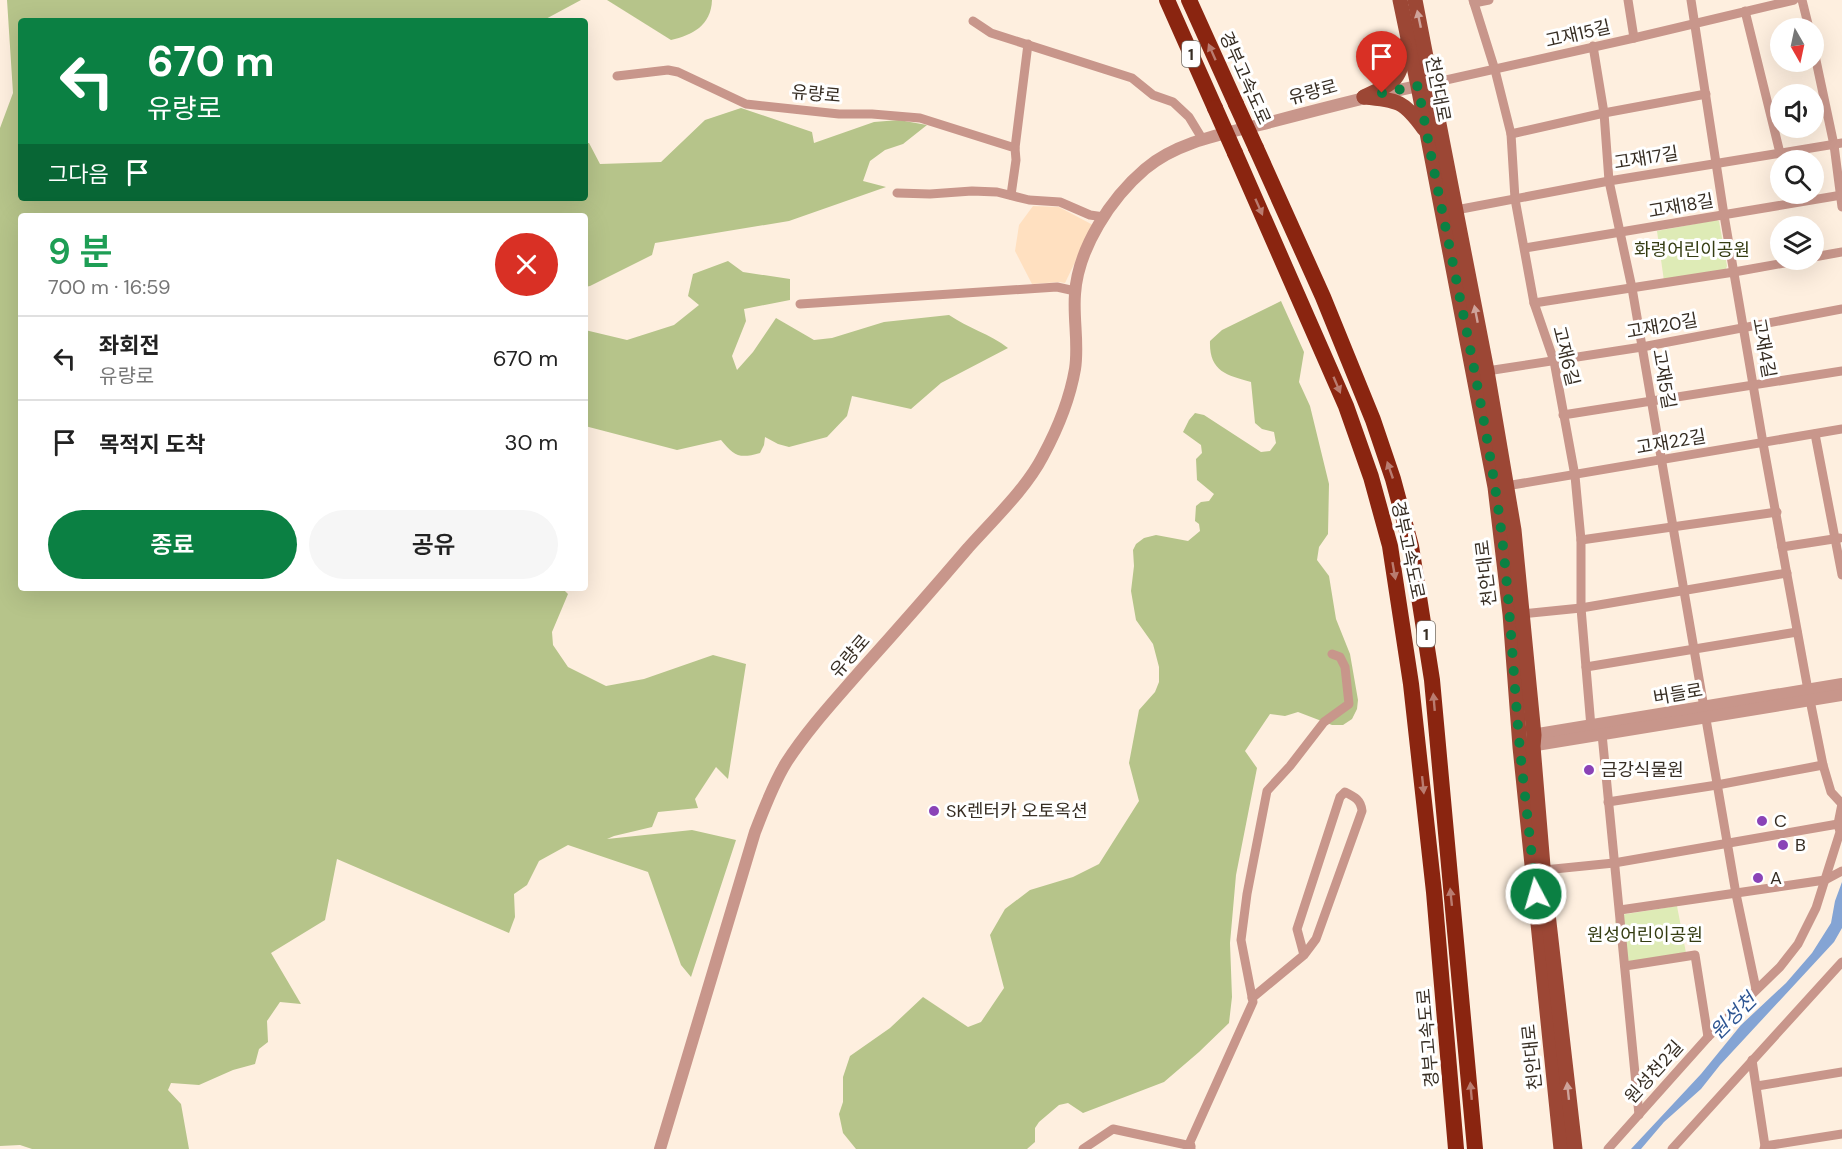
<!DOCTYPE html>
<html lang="ko">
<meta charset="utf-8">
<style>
:root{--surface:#fff;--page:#f6f6f6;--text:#222;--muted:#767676;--line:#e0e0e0;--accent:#0b8043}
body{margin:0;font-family:"DM Sans","Noto Sans KR",sans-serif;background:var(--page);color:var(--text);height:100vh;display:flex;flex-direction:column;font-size:22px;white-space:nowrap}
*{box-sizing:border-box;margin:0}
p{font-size:20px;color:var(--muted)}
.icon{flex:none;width:33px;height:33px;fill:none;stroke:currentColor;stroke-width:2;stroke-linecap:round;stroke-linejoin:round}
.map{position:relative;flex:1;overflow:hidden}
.details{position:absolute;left:18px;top:213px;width:570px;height:378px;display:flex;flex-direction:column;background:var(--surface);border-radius:6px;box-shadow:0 6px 24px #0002}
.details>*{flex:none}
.top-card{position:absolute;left:18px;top:18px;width:570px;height:183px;border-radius:6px;box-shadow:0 6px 24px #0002;background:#0b8043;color:#fff;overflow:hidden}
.needle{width:39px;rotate:171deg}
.fabs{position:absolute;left:1770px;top:18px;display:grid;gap:12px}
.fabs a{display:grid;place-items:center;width:54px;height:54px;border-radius:50%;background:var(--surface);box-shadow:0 6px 24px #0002;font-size:30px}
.pin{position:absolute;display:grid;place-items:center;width:51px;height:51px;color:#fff;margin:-62px -26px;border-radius:50% 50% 50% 0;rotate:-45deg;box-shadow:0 0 6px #0007}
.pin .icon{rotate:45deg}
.me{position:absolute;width:66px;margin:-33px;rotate:354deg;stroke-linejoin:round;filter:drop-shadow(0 0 4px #0008)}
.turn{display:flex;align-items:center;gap:21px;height:126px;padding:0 30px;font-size:27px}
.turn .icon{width:78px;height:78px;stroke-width:2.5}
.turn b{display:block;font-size:42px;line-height:51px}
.then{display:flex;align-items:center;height:57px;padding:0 30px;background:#0003;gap:12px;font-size:22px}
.round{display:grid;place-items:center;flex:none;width:63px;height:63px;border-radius:32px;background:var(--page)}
.summary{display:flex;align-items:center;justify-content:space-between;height:102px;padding:0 30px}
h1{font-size:36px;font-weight:600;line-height:45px;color:#1e9e55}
.action{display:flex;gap:12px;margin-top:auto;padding:12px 30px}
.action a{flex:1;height:69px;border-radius:36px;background:var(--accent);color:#fff;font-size:24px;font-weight:600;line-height:69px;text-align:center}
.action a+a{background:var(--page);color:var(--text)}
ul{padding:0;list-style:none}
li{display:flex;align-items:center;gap:18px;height:84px;padding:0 30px;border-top:2px solid var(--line)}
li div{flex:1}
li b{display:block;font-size:22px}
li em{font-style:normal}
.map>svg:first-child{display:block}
.built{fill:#ffe0c0}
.green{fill:#deebb6}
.forest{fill:#b6c48a}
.water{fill:#84a4d4}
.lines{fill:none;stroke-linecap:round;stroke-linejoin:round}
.minor{stroke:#c8968b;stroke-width:9}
.tertiary{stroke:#c8968b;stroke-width:12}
.primary{stroke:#9c4735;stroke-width:15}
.motorway{stroke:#8a2510;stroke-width:16}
.motorway-bridge{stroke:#8a2510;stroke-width:16}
.oneway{fill:#cea39a}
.oneway2{fill:#b97c70}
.route{stroke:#0b8043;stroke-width:10;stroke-dasharray:0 18}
.poi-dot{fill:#8a43b7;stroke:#fff;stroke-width:2}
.labels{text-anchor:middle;stroke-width:6;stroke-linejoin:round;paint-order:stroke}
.shield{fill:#fff;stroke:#736d66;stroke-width:1.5}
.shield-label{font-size:16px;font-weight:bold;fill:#372e24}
.street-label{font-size:18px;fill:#372e24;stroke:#fff}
.park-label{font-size:18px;fill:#353d12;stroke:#fff}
.poi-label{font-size:18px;fill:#372e24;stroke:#fff;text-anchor:start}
.water-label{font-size:20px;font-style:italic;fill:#2d5592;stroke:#fff}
</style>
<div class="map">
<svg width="1842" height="1149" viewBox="0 0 1842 1149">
<rect width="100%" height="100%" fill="#feefdf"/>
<!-- built -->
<path class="built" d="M 1033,206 L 1059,207 L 1093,225 L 1065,283 L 1059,282 L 1032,284 L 1015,251 L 1019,225 Z"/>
<!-- green -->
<g class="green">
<path d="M 1716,220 L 1719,221 L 1727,266 L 1725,271 L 1664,281 L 1657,231 Z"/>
<path d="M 1677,906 L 1686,953 L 1624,962 L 1620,959 L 1615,921 L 1620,915 Z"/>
</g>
<!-- forest -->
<g class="forest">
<path d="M 7,0 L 581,0 L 542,21 L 21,21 L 21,198 L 585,198 L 585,143 L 589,143 L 600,164 L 661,162 L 705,120 L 741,108 L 812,132 L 814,143 L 874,122 L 899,120 L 927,125 L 903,144 L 885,150 L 870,161 L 863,181 L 886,187 L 789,221 L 655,243 L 652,255 L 590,286 L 585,287 L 585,216 L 21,216 L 21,588 L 562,588 L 568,594 L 552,632 L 553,645 L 568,667 L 606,686 L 644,679 L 713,655 L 746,664 L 728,779 L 716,767 L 695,799 L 698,808 L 658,812 L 652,827 L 614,836 L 607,839 L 692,830 L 736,840 L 691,977 L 681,965 L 648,872 L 568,845 L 539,861 L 527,885 L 514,894 L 515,917 L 509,933 L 337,859 L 325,920 L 271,953 L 301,1004 L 280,1002 L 267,1021 L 268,1042 L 259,1049 L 255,1064 L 233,1070 L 199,1085 L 171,1083 L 168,1090 L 181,1104 L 189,1149 L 32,1149 L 20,1145 L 0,1146 L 0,128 L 13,93 Z"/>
<path d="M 607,0 L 712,0 C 711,26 692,35 671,40 Z"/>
<path d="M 728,261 L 743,272 L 790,279 L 790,300 L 744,309 L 746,321 L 732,356 L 737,370 L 753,352 L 776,318 L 814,340 L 832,338 L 884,322 L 949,315 C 968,328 990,334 1008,348 L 941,383 L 911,409 L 852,396 L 847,416 L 827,437 L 789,447 L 778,444 L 765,437 L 764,445 L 760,453 C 739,459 734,456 721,440 L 677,450 L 585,426 L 585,330 L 627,340 L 674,325 L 699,305 L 688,296 L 693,274 Z"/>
<path d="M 1281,301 L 1304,352 L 1299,382 L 1310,406 L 1329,484 L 1328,534 L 1319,547 L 1317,560 L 1329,576 L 1336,619 L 1350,654 L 1358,700 L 1357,709 L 1352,719 L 1343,725 L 1332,725 L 1298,712 L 1285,716 L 1270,714 L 1245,751 L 1257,768 L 1236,875 L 1230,943 L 1232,997 L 1229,1023 L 1199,1052 L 1164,1082 L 1083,1113 L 1068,1103 L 1059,1105 L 1039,1122 L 1035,1128 L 1035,1142 L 1027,1149 L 856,1149 L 843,1133 L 839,1114 L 843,1102 L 843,1077 L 850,1056 L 890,1028 L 923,997 L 968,1027 L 981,1022 L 1004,988 L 990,935 L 1005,909 L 1030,890 L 1073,877 L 1099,864 L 1139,801 L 1129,763 L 1139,710 L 1155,692 L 1159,682 L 1159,667 L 1153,644 L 1136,620 L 1131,591 L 1134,566 L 1133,550 L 1136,544 L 1144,538 L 1156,535 L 1188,541 L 1200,531 L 1199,524 L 1195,521 L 1196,506 L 1201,502 L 1209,501 L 1214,494 L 1197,480 L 1196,459 L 1202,453 L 1201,445 L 1183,432 L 1189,420 L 1195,413 L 1204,415 L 1261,452 L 1270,451 L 1276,443 L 1274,432 L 1262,429 L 1255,423 L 1251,382 C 1226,375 1209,371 1210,341 L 1222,330 Z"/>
</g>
<!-- water -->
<path class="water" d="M 1842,882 L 1842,928 L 1834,942 L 1720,1065 L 1701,1089 L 1664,1122 L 1641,1149 L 1631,1149 L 1701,1074 L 1741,1025 L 1786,983 L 1812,953 L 1831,923 L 1835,901 Z"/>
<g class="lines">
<!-- minor -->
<g class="minor">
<path d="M 1473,0 L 1495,70 L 1511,134 L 1515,199 L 1534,303 L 1554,361 L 1575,476 L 1581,540 L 1581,608 L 1591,727"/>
<path d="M 1628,0 L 1634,38"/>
<path d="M 1691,0 L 1724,215 L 1763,443 L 1808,690 L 1823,765 L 1831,792 L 1842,804"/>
<path d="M 1802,0 L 1809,28"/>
<path d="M 1474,3 L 1489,0"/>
<path d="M 1745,11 L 1780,153"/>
<path d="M 973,21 L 991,33 L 1132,78 L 1153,95 L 1173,102 L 1189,117 L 1203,140"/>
<path d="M 1593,46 L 1604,113 L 1609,181 L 1632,288 L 1736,894 L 1756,989"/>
<path d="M 1814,51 L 1834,145 L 1842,207"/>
<path d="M 617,76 L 668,70 L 678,72 L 746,104 L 839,114 L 872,114 L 920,118 L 1015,148 L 1016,160 L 1011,195"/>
<path d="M 1428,84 L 1634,38 L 1794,0"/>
<path d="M 1511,134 L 1604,113 L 1706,94"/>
<path d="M 1015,148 L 1028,44"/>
<path d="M 897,193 L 930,194 L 972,191 L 997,192 L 1029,200 L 1060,202 L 1090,215 L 1104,217"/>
<path d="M 1456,210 L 1609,181 L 1842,143"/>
<path d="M 1525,248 L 1842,195"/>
<path d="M 1814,257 L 1842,252"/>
<path d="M 1534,303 L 1734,272 L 1801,260"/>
<path d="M 800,304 L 1057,287 L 1075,291"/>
<path d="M 1487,371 L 1642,347 L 1842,309"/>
<path d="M 1563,415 L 1842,371"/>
<path d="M 1815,434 L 1842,575"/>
<path d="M 1506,486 L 1842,429"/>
<path d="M 1581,540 L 1777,512"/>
<path d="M 1782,547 L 1840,538"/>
<path d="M 1522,614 L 1581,608 L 1787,573"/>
<path d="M 1586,667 L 1797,632"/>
<path d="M 1602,734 L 1639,1115"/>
<path d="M 1608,802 L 1717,785 L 1823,765"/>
<path d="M 1544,870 L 1614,863 L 1838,824"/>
<path d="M 1620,910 L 1825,880 L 1842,871"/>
<path d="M 1625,966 L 1695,955 L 1708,1037"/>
<path d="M 1252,998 L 1304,955 L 1316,939 L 1362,811 C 1361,800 1355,797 1345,792 L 1340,797 L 1297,929 L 1304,955"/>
<path d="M 1752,1060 L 1765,1146"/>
<path d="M 1757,1086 L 1842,1072"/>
<path d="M 1083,1149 L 1113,1129 L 1191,1146"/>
<path d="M 1191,1149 L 1190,1142 L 1253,1002 L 1241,940 L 1247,894 L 1267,791 L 1290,766 L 1324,722 L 1349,704 L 1345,667 L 1340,657 L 1332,654"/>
<path d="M 1608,1149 L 1708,1037 L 1780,967 L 1798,944 L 1816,908 L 1840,832 L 1838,824 L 1842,804"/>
<path d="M 1672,1149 L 1842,962"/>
<path d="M 1764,1149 L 1765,1146 L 1842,1134"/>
</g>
<!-- tertiary -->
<g class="tertiary">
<path d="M 1526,736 L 1842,684"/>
<path d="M 1524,747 L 1842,695"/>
<path d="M 660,1149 L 755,832 C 764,809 773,784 786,763 C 807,730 835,700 861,670 C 897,630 933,589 968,548 C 993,520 1026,489 1043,456 C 1057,430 1070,398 1075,369 C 1079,344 1073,319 1075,294 C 1078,248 1111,198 1145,169 C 1179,140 1229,133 1271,122 C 1320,109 1369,96 1418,86"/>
</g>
<!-- primary -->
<g class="primary">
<path d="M 1400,0 L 1418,86 L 1495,487 L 1510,614 L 1520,747 L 1561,1149"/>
<path d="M 1415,0 L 1487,371 L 1514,530 L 1534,735 L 1533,746 L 1543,866"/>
<path d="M 1364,97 C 1394,83 1402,80 1404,45"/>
<path d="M 1364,97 C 1398,100 1404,101 1424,129"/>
<path d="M 1546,896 L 1575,1149"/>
</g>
<!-- motorway -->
<g class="motorway">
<path d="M 1167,0 L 1215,108"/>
<path d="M 1189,0 L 1236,104"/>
<path d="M 1256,148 L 1323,297 L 1373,420 L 1393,479 L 1411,546 L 1432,680 L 1475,1149"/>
<path d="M 1235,153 L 1346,406 L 1371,477 L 1390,546 L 1411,684 L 1434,892 L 1456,1149"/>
</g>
<!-- motorway-bridge -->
<g class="motorway-bridge">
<path d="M 1236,104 L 1256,148"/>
<path d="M 1215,108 L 1235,153"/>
</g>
</g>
<!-- one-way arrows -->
<defs><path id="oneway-solid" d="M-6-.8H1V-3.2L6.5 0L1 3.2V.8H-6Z" transform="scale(1.5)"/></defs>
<g class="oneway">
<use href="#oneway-solid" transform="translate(1419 19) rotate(-102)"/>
<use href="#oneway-solid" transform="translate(1476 314) rotate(-101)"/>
<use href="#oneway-solid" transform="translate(1568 1091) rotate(-96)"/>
</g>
<g class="oneway2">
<use href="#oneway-solid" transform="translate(1212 52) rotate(-114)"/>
<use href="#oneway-solid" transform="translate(1259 207) rotate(66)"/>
<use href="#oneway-solid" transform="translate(1337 385) rotate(67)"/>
<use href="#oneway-solid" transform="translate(1390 470) rotate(-109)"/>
<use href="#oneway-solid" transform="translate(1394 571) rotate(80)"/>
<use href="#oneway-solid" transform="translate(1434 702) rotate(-95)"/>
<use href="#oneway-solid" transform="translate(1423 785) rotate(84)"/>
<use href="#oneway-solid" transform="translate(1451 897) rotate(-96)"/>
<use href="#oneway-solid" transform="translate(1471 1091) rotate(-95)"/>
</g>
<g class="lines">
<!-- route -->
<path class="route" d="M 1382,93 L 1418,86 C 1442,220 1474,353 1495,487 C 1509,574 1512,662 1520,750 C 1525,798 1531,846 1536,894"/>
</g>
<!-- markers -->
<g class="poi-dot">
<circle cx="1589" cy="770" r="6"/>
<circle cx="934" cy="811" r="6"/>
<circle cx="1762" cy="821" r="6"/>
<circle cx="1783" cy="845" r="6"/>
<circle cx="1758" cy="878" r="6"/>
</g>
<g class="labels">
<!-- shield labels -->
<g class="shield">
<rect x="1182" y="41" width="18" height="26" rx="4.5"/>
<rect x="1417" y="621" width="18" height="26" rx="4.5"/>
</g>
<g class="shield-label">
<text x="1191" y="60">1</text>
<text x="1426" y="640">1</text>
</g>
<!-- street labels -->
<g class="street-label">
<text transform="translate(1578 34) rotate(-13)" y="6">고재15길</text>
<text transform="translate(1245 78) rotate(66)" y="6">경부고속도로</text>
<text transform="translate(1438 89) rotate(79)" y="6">천안대로</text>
<text transform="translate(1313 92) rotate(-15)" y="6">유량로</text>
<text transform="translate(816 94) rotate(5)" y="6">유량로</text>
<text transform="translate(1646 158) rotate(-9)" y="6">고재17길</text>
<text transform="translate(1681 206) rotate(-10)" y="6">고재18길</text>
<text transform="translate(1662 326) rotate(-10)" y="6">고재20길</text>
<text transform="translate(1764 348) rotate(80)" y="6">고재4길</text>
<text transform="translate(1566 356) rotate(76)" y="6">고재6길</text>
<text transform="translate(1664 379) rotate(80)" y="6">고재5길</text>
<text transform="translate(1671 442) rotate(-10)" y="6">고재22길</text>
<text transform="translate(1408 550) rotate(78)" y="6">경부고속도로</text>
<text transform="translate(1486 573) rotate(-97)" y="6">천안대로</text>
<text transform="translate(850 656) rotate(-49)" y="6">유량로</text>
<text transform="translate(1678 694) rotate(-10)" y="6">버들로</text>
<text transform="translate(1428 1038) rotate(-95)" y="6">경부고속도로</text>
<text transform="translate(1532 1057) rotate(-96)" y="6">천안대로</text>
<text transform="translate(1654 1072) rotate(-48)" y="6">원성천2길</text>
</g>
<!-- park labels -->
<g class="park-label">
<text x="1692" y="256">화령어린이공원</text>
<text x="1645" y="941">원성어린이공원</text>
</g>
<!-- poi labels -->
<g class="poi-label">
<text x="1601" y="776">금강식물원</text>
<text x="946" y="817">SK렌터카 오토옥션</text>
<text x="1774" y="827">C</text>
<text x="1795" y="851">B</text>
<text x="1770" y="884">A</text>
</g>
<!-- water labels -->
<g class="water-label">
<text transform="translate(1733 1016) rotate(-45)" y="7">원성천</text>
</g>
</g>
</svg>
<div class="fabs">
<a><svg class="needle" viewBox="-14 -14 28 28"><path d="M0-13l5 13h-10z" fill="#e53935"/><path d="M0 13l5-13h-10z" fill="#767676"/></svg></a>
<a><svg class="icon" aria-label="sound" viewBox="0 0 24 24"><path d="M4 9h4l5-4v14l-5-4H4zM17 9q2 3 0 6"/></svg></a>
<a><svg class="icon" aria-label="search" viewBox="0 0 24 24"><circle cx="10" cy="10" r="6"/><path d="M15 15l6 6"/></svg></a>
<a><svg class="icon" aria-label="layers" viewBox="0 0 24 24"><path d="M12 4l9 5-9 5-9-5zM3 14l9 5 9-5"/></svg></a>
</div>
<div class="pin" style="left:1382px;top:93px;background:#d93025"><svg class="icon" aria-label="arrive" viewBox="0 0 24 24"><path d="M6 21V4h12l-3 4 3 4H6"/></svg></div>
<svg class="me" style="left:1536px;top:894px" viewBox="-20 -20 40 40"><circle r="17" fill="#0b8043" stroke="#fff" stroke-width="3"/><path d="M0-11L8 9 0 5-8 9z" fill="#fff"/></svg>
<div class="top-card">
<div class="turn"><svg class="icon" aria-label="left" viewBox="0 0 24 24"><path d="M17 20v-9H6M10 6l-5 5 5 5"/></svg><div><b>670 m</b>유량로</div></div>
<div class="then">그다음<svg class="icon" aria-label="arrive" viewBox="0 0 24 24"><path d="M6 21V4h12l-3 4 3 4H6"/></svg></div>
</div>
<section class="details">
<div class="summary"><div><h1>9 분</h1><p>700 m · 16:59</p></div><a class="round" style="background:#d93025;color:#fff"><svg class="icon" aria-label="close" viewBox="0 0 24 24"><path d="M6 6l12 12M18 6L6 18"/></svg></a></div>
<ul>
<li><svg class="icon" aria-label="left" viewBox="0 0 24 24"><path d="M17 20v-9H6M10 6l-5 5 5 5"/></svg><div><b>좌회전</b><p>유량로</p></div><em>670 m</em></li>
<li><svg class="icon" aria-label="arrive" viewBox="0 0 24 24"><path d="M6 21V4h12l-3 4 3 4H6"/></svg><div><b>목적지 도착</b></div><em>30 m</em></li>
</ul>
<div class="action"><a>종료</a><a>공유</a></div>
</section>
</div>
